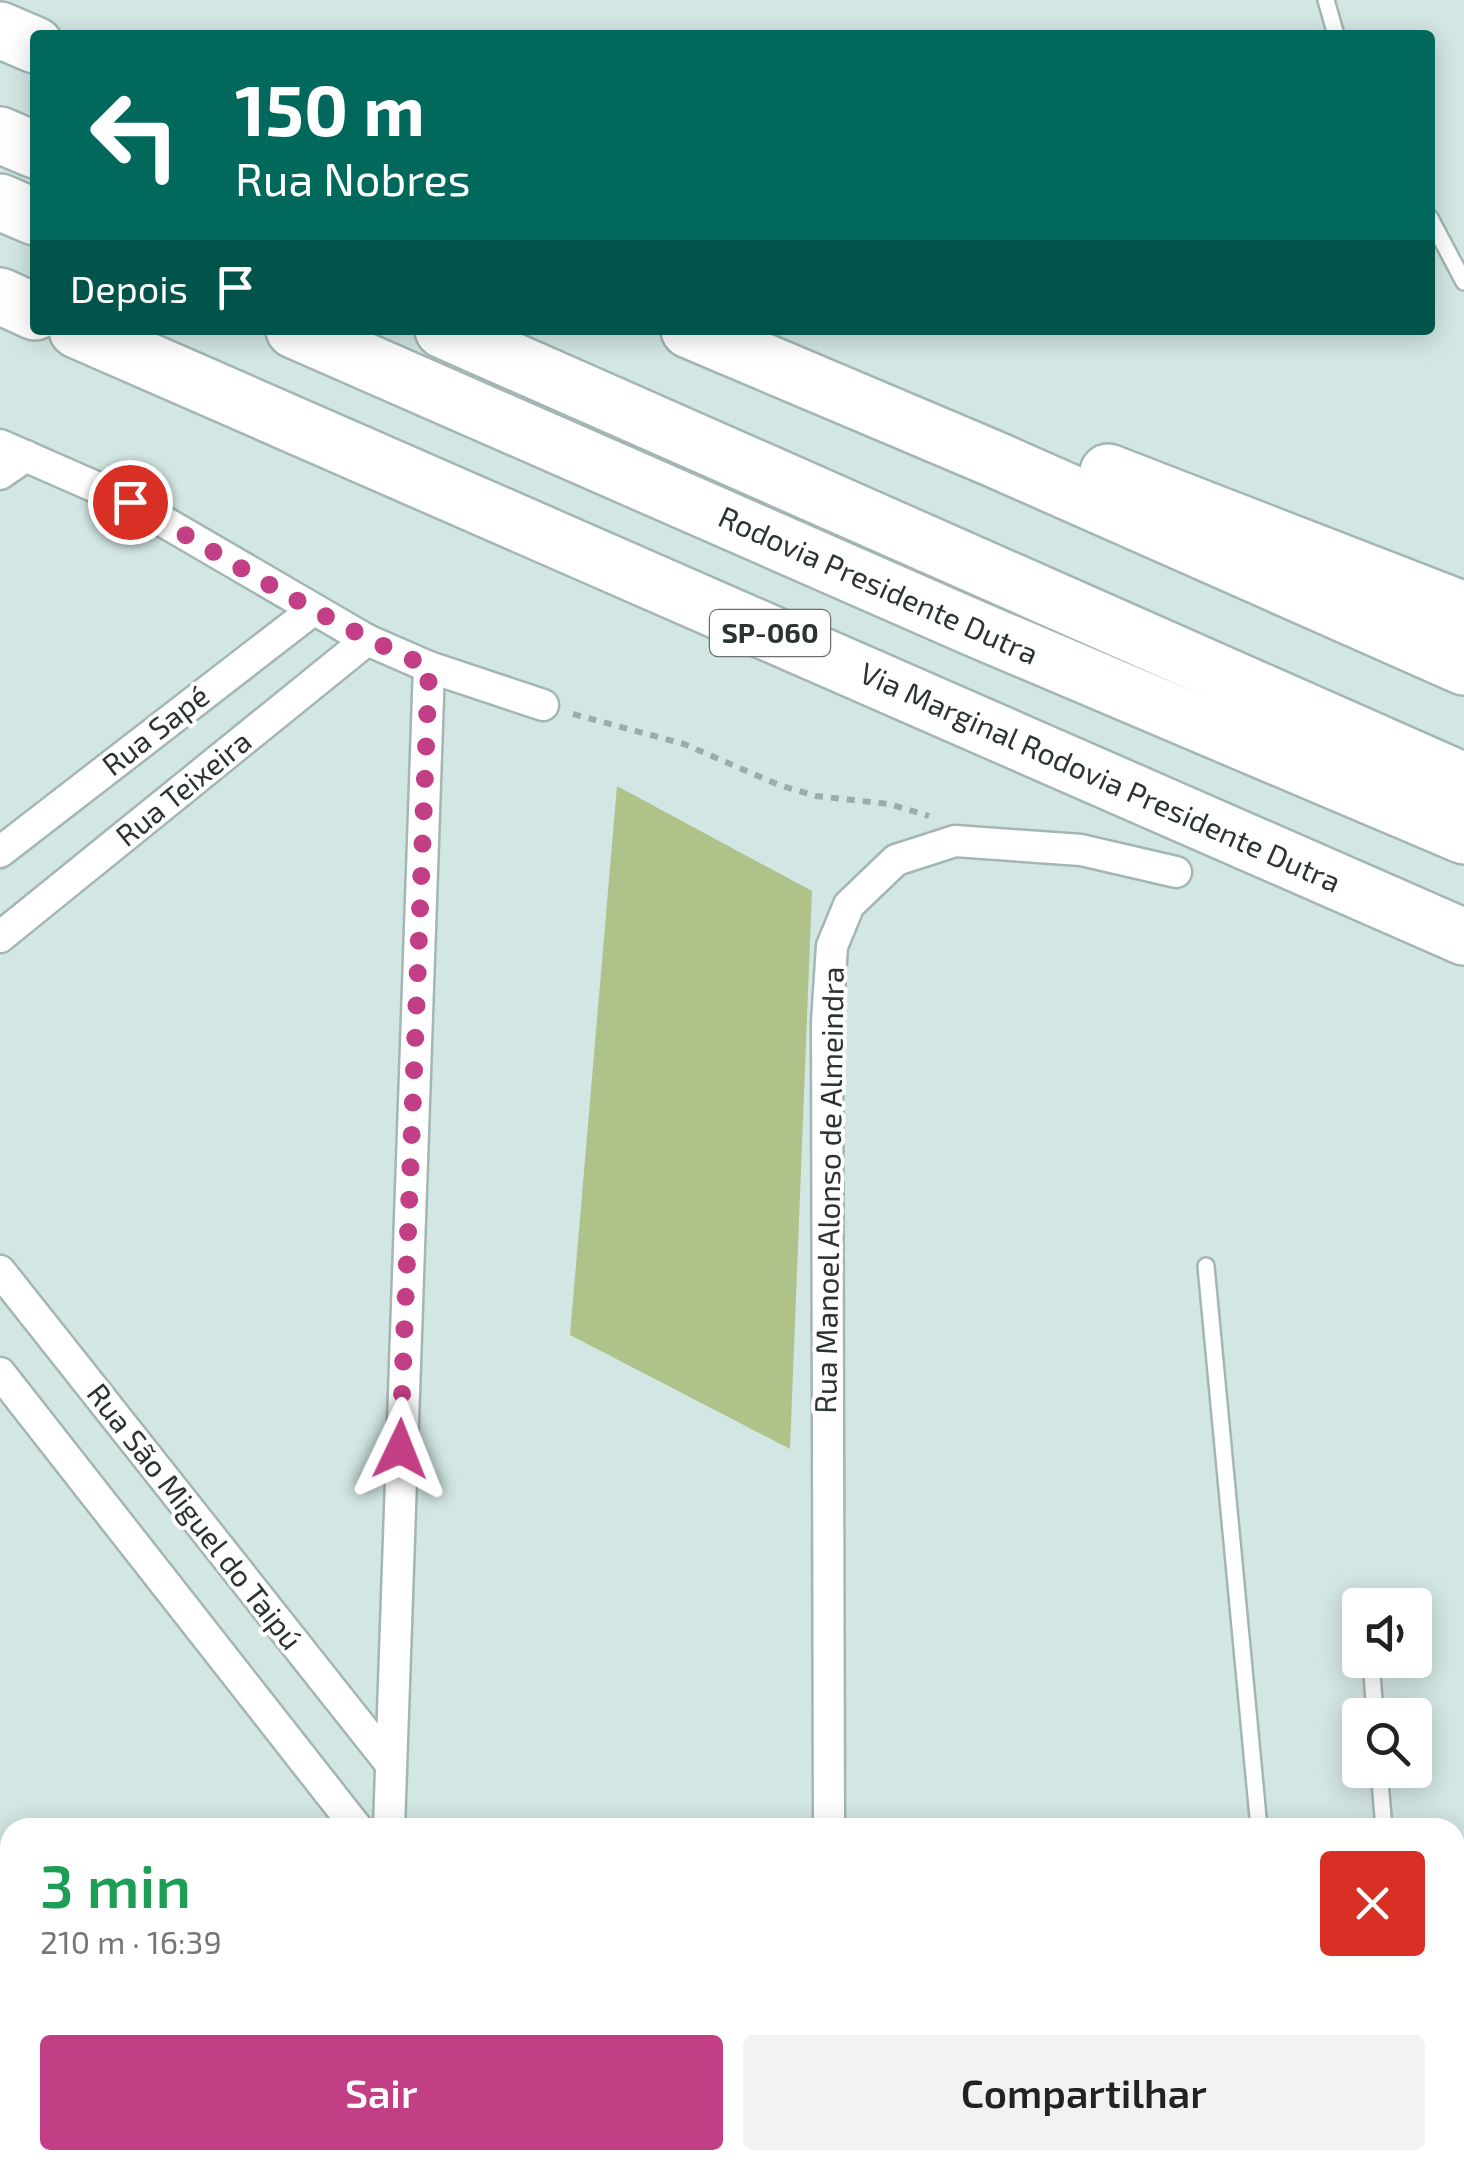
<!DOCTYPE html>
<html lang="pt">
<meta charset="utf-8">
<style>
:root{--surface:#fff;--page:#f2f2f2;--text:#222;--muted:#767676;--accent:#c23f85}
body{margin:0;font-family:"Exo 2",sans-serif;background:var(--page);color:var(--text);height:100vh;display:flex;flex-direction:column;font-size:38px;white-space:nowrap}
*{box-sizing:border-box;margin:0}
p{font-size:32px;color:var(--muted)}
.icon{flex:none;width:55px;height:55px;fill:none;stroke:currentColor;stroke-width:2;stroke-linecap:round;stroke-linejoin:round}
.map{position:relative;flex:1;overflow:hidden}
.side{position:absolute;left:0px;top:1818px;width:1465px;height:352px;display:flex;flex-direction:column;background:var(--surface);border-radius:30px 30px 0 0;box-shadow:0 5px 25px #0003}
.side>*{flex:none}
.guide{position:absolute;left:30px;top:30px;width:1405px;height:305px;border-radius:10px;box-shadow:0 5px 25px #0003;background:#00695c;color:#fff;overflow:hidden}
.buttons{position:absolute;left:1342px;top:1588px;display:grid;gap:20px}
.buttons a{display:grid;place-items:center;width:90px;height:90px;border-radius:10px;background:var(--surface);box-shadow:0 5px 25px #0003;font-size:50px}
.pin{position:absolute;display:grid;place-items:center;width:85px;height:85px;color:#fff;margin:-42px;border:5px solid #fff;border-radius:50%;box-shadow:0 2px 10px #0007}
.me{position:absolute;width:110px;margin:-55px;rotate:2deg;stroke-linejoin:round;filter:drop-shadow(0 0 8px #0008)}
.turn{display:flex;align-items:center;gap:35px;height:210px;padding:0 40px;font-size:45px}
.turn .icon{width:130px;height:130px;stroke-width:2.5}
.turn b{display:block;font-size:70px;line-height:85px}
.then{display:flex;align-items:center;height:95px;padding:0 40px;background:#0003;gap:20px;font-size:38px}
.round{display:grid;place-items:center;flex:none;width:105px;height:105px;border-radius:10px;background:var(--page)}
.head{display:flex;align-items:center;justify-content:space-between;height:170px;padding:0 40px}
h1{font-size:60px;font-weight:600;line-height:75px;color:#1e9e55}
.button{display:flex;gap:20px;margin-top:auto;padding:20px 40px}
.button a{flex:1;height:115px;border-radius:10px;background:var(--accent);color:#fff;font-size:40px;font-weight:600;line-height:115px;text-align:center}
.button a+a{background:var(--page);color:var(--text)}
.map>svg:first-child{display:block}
.green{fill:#afc289}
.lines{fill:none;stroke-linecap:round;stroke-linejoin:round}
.lane-casing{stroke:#a3b6b4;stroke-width:20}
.street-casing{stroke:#a3b6b4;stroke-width:35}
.highway-casing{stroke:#a3b6b4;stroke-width:60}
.path{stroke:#9cacab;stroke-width:6;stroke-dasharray:8 8;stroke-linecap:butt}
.lane{stroke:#fff;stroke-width:15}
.street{stroke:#fff;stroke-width:30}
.highway{stroke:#fff;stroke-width:55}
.route{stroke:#c23f85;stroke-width:18;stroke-dasharray:0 32.4}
.labels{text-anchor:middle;stroke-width:8;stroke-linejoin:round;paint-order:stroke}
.shield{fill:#fff;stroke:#6b7170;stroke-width:2.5}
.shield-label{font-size:28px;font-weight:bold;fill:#2c3433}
.street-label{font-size:30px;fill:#2c3433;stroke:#fff}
</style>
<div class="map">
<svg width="1464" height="2169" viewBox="0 0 1464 2169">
<rect width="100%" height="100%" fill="#d2e6e4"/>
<!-- green -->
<path class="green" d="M 617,786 L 812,891 L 790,1449 L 570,1335 Z"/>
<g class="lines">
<!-- lane casing -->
<g class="lane-casing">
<g id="lane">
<path d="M 1326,0 L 1336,35"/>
<path d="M 1430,218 L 1464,282"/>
<path d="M 1206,1266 L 1259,1828"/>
<path d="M 1371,1660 L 1375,1715"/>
<path d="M 1379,1770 L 1384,1828"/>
<path d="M 1415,2160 L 1433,2169"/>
</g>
</g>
<!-- street casing -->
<g class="street-casing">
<g id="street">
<path d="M 0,445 L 130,502 L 367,640 L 429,667 L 543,705"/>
<path d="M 0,474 L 26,456"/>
<path d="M 0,852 L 313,610"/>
<path d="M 0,937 L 367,640"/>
<path d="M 0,1271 L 389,1762"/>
<path d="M 0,1373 L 357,1828"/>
<path d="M 389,1828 L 429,667"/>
<path d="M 829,1828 L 827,1022 L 832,946 L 849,905 L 896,860 L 955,841 L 1081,850 L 1176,872"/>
<path d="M 0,1897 L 10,1910"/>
<path d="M 207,2160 L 214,2169"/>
<path d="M 332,2169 L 342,2160"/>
<path d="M 825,2169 L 825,2160"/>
</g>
</g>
<!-- highway casing -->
<g class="highway-casing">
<g id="highway">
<path d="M 0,30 L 35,45"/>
<path d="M 0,135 L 35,150"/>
<path d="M 0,202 L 35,217"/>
<path d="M 0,296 L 35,312"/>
<path d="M 77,330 L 1464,937"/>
<path d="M 294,330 L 976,629 L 1464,836"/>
<path d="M 443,330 L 1464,781"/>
<path d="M 689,330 L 994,459 L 1464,667"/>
<path d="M 1108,472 L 1464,610"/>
</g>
</g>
<!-- path -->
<path class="path" d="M 573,714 L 684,744 L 779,785 L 816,796 L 889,804 L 929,816"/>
<!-- lane -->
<use href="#lane" class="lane"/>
<!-- street -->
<use href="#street" class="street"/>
<!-- highway -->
<use href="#highway" class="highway"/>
</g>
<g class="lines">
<!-- route -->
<path class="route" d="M 130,502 C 228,560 324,621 429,667 L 400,1449"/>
</g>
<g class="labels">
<!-- shield labels -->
<rect class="shield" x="710" y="610" width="120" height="46" rx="8"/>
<g class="shield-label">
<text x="770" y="643">SP-060</text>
</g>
<!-- street labels -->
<g class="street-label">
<text transform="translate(878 586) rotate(24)" y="10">Rodovia Presidente Dutra</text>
<text transform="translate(156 731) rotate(-38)" y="10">Rua Sapé</text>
<text transform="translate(1100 778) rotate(24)" y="10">Via Marginal Rodovia Presidente Dutra</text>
<text transform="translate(184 789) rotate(-39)" y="10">Rua Teixeira</text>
<text transform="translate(830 1190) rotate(-89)" y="10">Rua Manoel Alonso de Almeindra</text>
<text transform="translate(194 1517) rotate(52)" y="10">Rua São Miguel do Taipú</text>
</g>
</g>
</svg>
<div class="buttons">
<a><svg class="icon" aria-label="sound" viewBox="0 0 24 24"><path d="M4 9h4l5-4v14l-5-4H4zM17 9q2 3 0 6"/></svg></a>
<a><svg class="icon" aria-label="search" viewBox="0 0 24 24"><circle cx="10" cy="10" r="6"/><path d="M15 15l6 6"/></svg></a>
</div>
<div class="pin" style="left:130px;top:502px;background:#d93025"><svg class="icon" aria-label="arrive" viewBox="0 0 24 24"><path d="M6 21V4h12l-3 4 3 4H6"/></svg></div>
<svg class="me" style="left:400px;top:1449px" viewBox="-20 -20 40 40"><path d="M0-17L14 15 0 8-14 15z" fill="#c23f85" stroke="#fff" stroke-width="4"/></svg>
<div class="guide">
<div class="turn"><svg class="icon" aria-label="left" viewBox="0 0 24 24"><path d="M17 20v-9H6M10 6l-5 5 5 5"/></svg><div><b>150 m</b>Rua Nobres</div></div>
<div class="then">Depois<svg class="icon" aria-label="arrive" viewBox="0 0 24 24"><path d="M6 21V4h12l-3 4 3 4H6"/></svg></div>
</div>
<section class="side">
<div class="head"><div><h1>3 min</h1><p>210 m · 16:39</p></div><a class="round" style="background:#d93025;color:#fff"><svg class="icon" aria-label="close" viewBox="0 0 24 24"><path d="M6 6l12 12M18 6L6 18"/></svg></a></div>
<div class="button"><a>Sair</a><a>Compartilhar</a></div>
</section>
</div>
